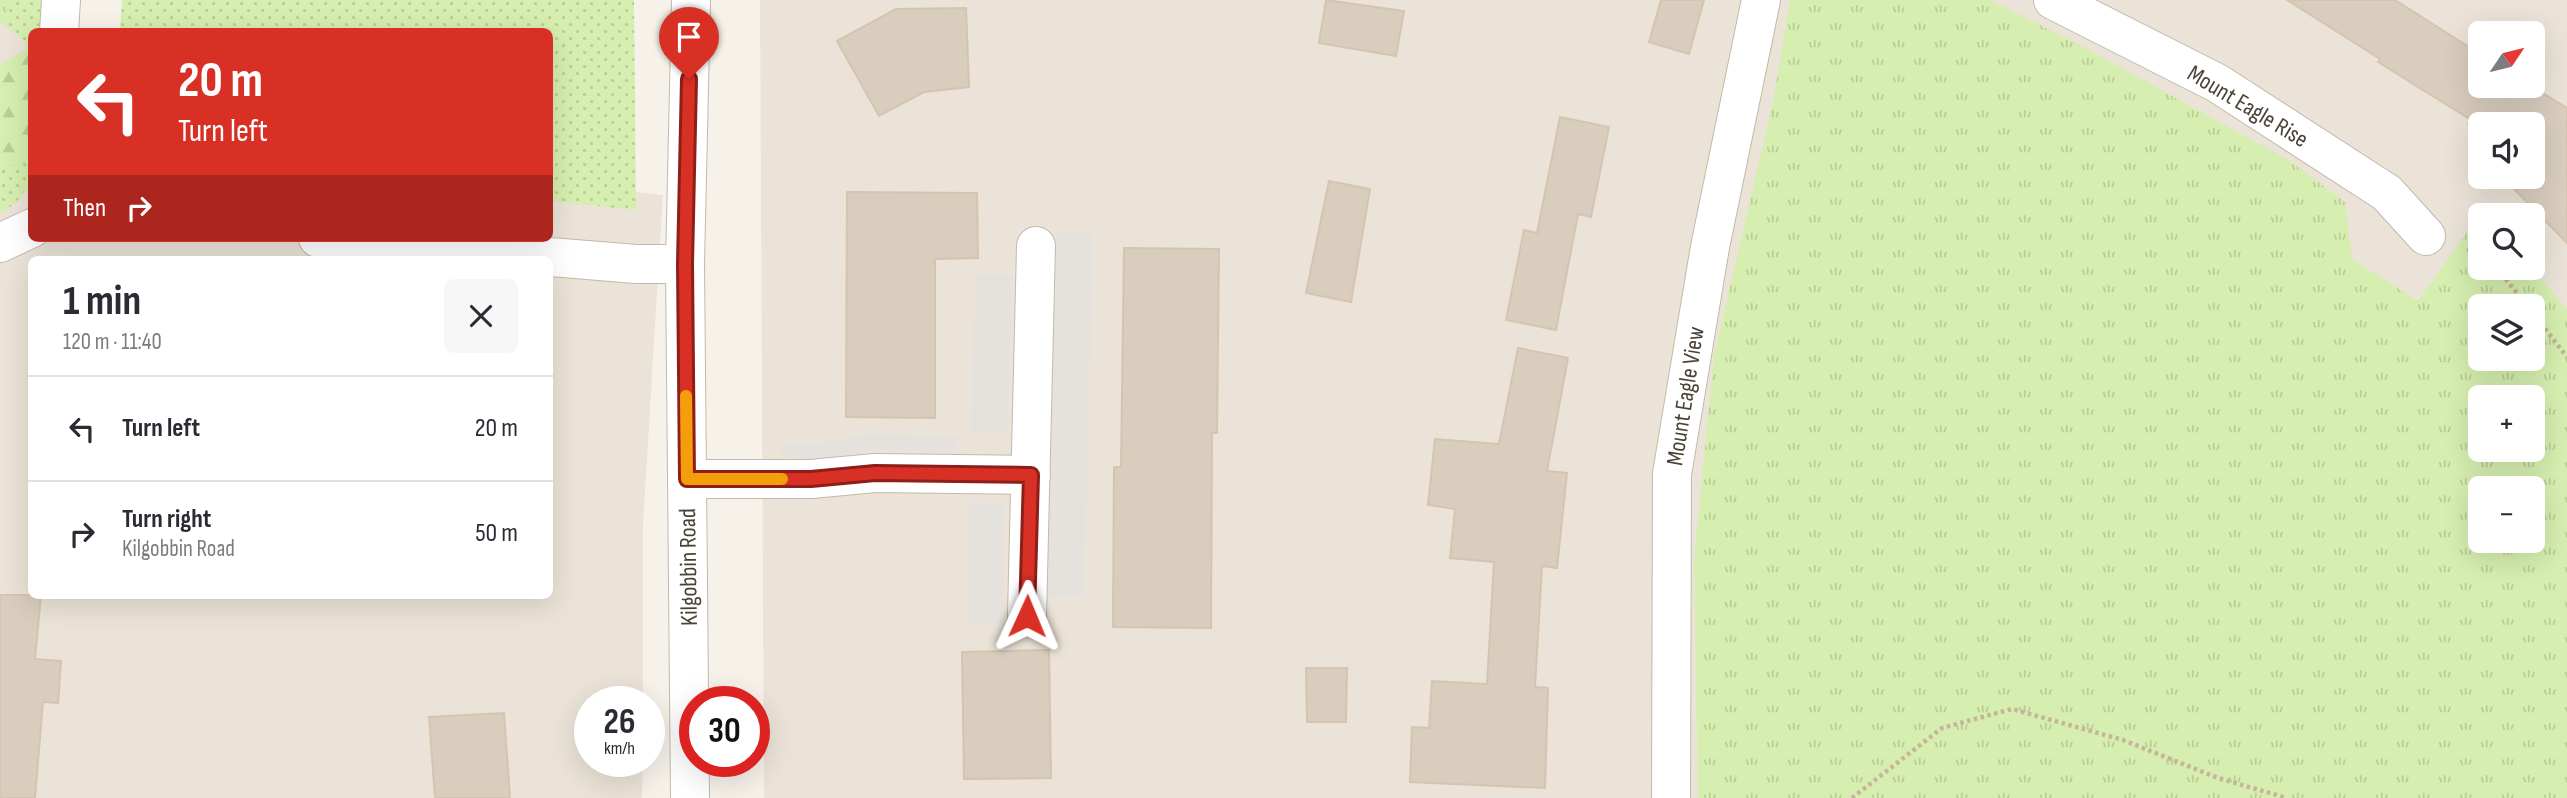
<!DOCTYPE html>
<meta charset="utf-8">
<style>
:root{--surface:#fff;--page:#f7f7f7;--text:#2b2b33;--muted:#7c7c81;--line:#e1e1e2}
body{margin:0;font-family:"Sofia Sans Condensed",sans-serif;background:var(--page);color:var(--text);height:100vh;display:flex;flex-direction:column;font-size:26px;white-space:nowrap}
*{box-sizing:border-box;margin:0}
p{font-size:23px;color:var(--muted)}
.icon{flex:none;width:38px;height:38px;fill:none;stroke:currentColor;stroke-width:2;stroke-linecap:round;stroke-linejoin:round}
.map{position:relative;flex:1;overflow:hidden}
.details{position:absolute;left:28px;top:256px;width:525px;height:343px;display:flex;flex-direction:column;background:var(--surface);border-radius:10px;box-shadow:0 7px 28px #0002}
.details>*{flex:none}
.banner{position:absolute;left:28px;top:28px;width:525px;height:214px;border-radius:10px;box-shadow:0 7px 28px #0002;background:#d93025;color:#fff;overflow:hidden}
.needle{width:46px;rotate:55deg}
.tools{position:absolute;left:2468px;top:21px;display:grid;gap:14px}
.tools a{display:grid;place-items:center;width:77px;height:77px;border-radius:10px;background:var(--surface);box-shadow:0 7px 28px #0002;font-size:35px}
.speed{position:absolute;left:574px;top:686px;display:flex;gap:14px;font-size:35px;font-weight:700;text-align:center}
.speed>*{display:grid;place-content:center;width:91px;height:91px;border-radius:50%;background:var(--surface);box-shadow:0 7px 28px #0002;line-height:1}
.speed small{font-size:18px;font-weight:400}
.speed .limit{border:10px solid #d22;background:#fff;color:#111}
.pin{position:absolute;display:grid;place-items:center;width:60px;height:60px;color:#fff;margin:-72px -30px;border-radius:50% 50% 50% 0;rotate:-45deg;box-shadow:0 0 7px #0007}
.pin .icon{rotate:45deg}
.me{position:absolute;width:77px;margin:-38px;rotate:1deg;stroke-linejoin:round;filter:drop-shadow(0 0 5px #0008)}
.turn{display:flex;align-items:center;gap:24px;height:147px;padding:0 35px;font-size:32px}
.turn .icon{width:91px;height:91px;stroke-width:2.5}
.turn b{display:block;font-size:49px;line-height:60px}
.then{display:flex;align-items:center;height:66px;padding:0 35px;background:#0003;gap:14px;font-size:26px}
.round{display:grid;place-items:center;flex:none;width:74px;height:74px;border-radius:10px;background:var(--page)}
.summary{display:flex;align-items:center;justify-content:space-between;height:119px;padding:0 35px}
h1{font-size:42px;font-weight:700;line-height:52px}
ul{padding:0;list-style:none}
li{display:flex;align-items:center;gap:21px;height:105px;padding:0 35px;border-top:2px solid var(--line)}
li div{flex:1}
li b{display:block;font-size:26px}
li em{font-style:normal}
.map>svg:first-child{display:block}
.residential{fill:#ebe3d7;fill-rule:evenodd}
.grass{fill:url(#grass-dots)}
.forest{fill:url(#forest-firs)}
.park{fill:url(#park-tufts);fill-rule:evenodd}
.parking{fill:#e5e2de}
.building{fill:#d9cdbe;stroke:#d5c4b0;stroke-width:2}
.lines{fill:none;stroke-linecap:round;stroke-linejoin:round}
.minor-casing{stroke:#c3b9ab;stroke-width:40}
.path{stroke:#c6b49b;stroke-width:4.5;stroke-dasharray:3.5 3.5;stroke-linecap:butt}
.minor{stroke:#fff;stroke-width:38}
.route-casing{stroke:#8d1f18;stroke-width:18}
.route{stroke:#d93025;stroke-width:12}
.slow{stroke:#f59e0b;stroke-width:12}
.labels{text-anchor:middle;stroke-width:7;stroke-linejoin:round;paint-order:stroke}
.street-label{font-size:24px;fill:#4b4237;stroke:#fff}
</style>
<div class="map">
<svg width="2567" height="798" viewBox="0 0 2567 798">
<defs>
<pattern id="grass-dots" width="8" height="8" patternUnits="userSpaceOnUse" patternTransform="scale(1.75)"><rect width="8" height="8" fill="#d6eeaf"/><path d="M2 2h.1M6 6h.1" fill="none" stroke="#b9cd97" stroke-width="1.8" stroke-linecap="round"/></pattern>
<pattern id="forest-firs" width="22" height="20" patternUnits="userSpaceOnUse" patternTransform="scale(1.75)"><rect width="22" height="20" fill="#d6eeaf"/><path d="M5 1l3.5 6h-7zM16 11l3.5 6h-7z" fill="#b9cd97"/></pattern>
<pattern id="park-tufts" width="24" height="20" patternUnits="userSpaceOnUse" patternTransform="scale(1.75)"><rect width="24" height="20" fill="#d6eeaf"/><path d="M3 7l-1-3M5 7V3M7 7l1-3M15 17l-1-3M17 17v-4M19 17l1-3" fill="none" stroke="#b9cd97"/></pattern>
</defs>
<rect width="100%" height="100%" fill="#f6f2ea"/>
<!-- residential -->
<g class="residential">
<path d="M 0,0 L 8,0 L 8,28 L 25,41 L 26,124 L 32,125 L 32,238 L 550,238 L 550,182 L 663,195 L 643,524 L 643,702 L 590,702 L 590,761 L 643,761 L 642,798 L 0,798 ZM 32,259 L 550,259 L 550,595 L 32,595 Z"/>
<path d="M 760,0 L 2567,0 L 2567,798 L 764,798 ZM 2480,33 L 2532,33 L 2532,86 L 2480,86 ZM 2480,124 L 2532,124 L 2532,177 L 2480,177 ZM 2480,215 L 2532,215 L 2532,268 L 2480,268 ZM 2480,306 L 2532,306 L 2532,359 L 2480,359 ZM 2480,397 L 2532,397 L 2532,450 L 2480,450 ZM 2480,488 L 2532,488 L 2532,541 L 2480,541 Z"/>
</g>
<!-- grass -->
<g class="grass">
<path d="M 8,0 L 45,0 L 44,31 L 32,32 L 31,179 C 24,195 16,205 0,213 L 0,138 L 27,143 L 25,42 L 8,28 Z"/>
<path d="M 122,0 L 634,0 L 636,210 L 550,201 L 550,32 L 120,31 Z"/>
</g>
<!-- forest -->
<path class="forest" d="M 31,46 L 31,149 L 9,167 L 0,165 L 0,65 Z"/>
<!-- park -->
<g class="park">
<path d="M 0,0 L 8,0 L 8,28 L 0,21 Z"/>
<path d="M 1790,0 L 1990,0 L 2080,45 L 2290,161 L 2345,202 L 2352,259 L 2418,301 L 2482,211 L 2486,215 L 2480,215 L 2480,268 L 2532,268 L 2567,309 L 2567,798 L 1698,798 L 1694,561 L 1714,356 L 1773,102 ZM 2480,306 L 2532,306 L 2532,359 L 2480,359 ZM 2480,397 L 2532,397 L 2532,450 L 2480,450 ZM 2480,488 L 2532,488 L 2532,541 L 2480,541 Z"/>
</g>
<!-- parking -->
<g class="parking">
<path d="M 1057,232 L 1093,234 L 1084,597 L 1047,596 Z"/>
<path d="M 976,274 L 1013,275 L 1008,433 L 970,432 Z"/>
<path d="M 864,434 L 958,436 L 956,453 L 865,450 L 825,459 L 782,458 L 782,443 L 823,443 Z"/>
<path d="M 969,502 L 1004,503 L 1003,624 L 968,624 Z"/>
</g>
<!-- building -->
<g class="building">
<path d="M 1326,0 L 1404,11 L 1396,56 L 1319,43 Z"/>
<path d="M 1661,0 L 1704,0 L 1689,54 L 1649,42 Z"/>
<path d="M 2287,0 L 2395,0 L 2480,54 L 2480,86 L 2531,86 L 2567,108 L 2567,243 L 2514,189 L 2527,177 L 2532,177 L 2532,171 L 2536,168 L 2532,165 L 2532,124 L 2480,124 L 2480,131 L 2468,124 L 2471,120 L 2378,62 L 2380,59 Z"/>
<path d="M 966,8 L 969,87 L 924,92 L 879,116 L 837,41 L 896,9 Z"/>
<path d="M 1560,117 L 1609,127 L 1591,217 L 1578,214 L 1556,330 L 1506,320 L 1524,230 L 1537,233 Z"/>
<path d="M 1329,181 L 1370,189 L 1351,302 L 1306,293 Z"/>
<path d="M 847,192 L 977,193 L 978,258 L 935,259 L 935,418 L 846,417 Z"/>
<path d="M 1124,248 L 1219,249 L 1217,433 L 1212,433 L 1211,628 L 1113,627 L 1114,467 L 1121,467 Z"/>
<path d="M 1518,348 L 1568,358 L 1547,471 L 1567,473 L 1557,568 L 1542,566 L 1535,687 L 1548,688 L 1545,788 L 1410,782 L 1412,727 L 1429,728 L 1432,681 L 1487,684 L 1494,562 L 1450,558 L 1455,509 L 1428,505 L 1435,439 L 1499,444 Z"/>
<path d="M 0,595 L 41,595 L 35,659 L 61,661 L 58,703 L 43,702 L 35,798 L 0,798 Z"/>
<path d="M 1049,650 L 1051,778 L 964,779 L 962,652 Z"/>
<path d="M 1306,668 L 1347,668 L 1346,722 L 1307,722 Z"/>
<path d="M 504,713 L 510,798 L 435,798 L 429,717 Z"/>
</g>
<g class="lines">
<!-- minor casing -->
<g class="minor-casing">
<g id="minor">
<path d="M 2053,0 L 2217,83 L 2387,193 L 2426,236"/>
<path d="M 59,32 L 61,0"/>
<path d="M 318,238 L 636,264 L 685,264"/>
<path d="M 0,243 L 32,228"/>
<path d="M 687,479 L 811,479 L 875,473 L 1031,475"/>
<path d="M 1027,616 L 1036,246"/>
<path d="M 690,798 L 685,264 L 691,0"/>
<path d="M 1671,798 L 1672,474 L 1710,247 L 1761,0"/>
</g>
</g>
<!-- path -->
<g class="path">
<path d="M 2467,249 L 2480,253"/>
<path d="M 2497,268 L 2527,306"/>
<path d="M 2532,312 L 2567,357"/>
<path d="M 1852,798 L 1942,728 L 2012,709 L 2123,740 L 2218,778 L 2287,798"/>
</g>
<!-- minor -->
<use href="#minor" class="minor"/>
</g>
<g class="lines">
<!-- route casing -->
<g class="route-casing">
<path id="route" d="M 689,79 L 685,264 L 687,479 L 811,479 L 875,473 L 1031,475 L 1027,616"/>
</g>
<!-- route -->
<use href="#route" class="route"/>
<!-- slow -->
<path class="slow" d="M 686,396 L 687,479 L 782,479"/>
</g>
<g class="labels">
<!-- street labels -->
<g class="street-label">
<text transform="translate(2248 106) rotate(31)" y="8">Mount Eagle Rise</text>
<text transform="translate(1685 396) rotate(-81)" y="8">Mount Eagle View</text>
<text transform="translate(688 567) rotate(-91)" y="8">Kilgobbin Road</text>
</g>
</g>
</svg>
<div class="tools">
<a><svg class="needle" viewBox="-14 -14 28 28"><path d="M0-13l5 13h-10z" fill="#e53935"/><path d="M0 13l5-13h-10z" fill="#7c7c81"/></svg></a>
<a><svg class="icon" aria-label="sound" viewBox="0 0 24 24"><path d="M4 9h4l5-4v14l-5-4H4zM17 9q2 3 0 6"/></svg></a>
<a><svg class="icon" aria-label="search" viewBox="0 0 24 24"><circle cx="10" cy="10" r="6"/><path d="M15 15l6 6"/></svg></a>
<a><svg class="icon" aria-label="layers" viewBox="0 0 24 24"><path d="M12 4l9 5-9 5-9-5zM3 14l9 5 9-5"/></svg></a>
<a>+</a>
<a>−</a>
</div>
<div class="speed"><div>26<small>km/h</small></div><div class="limit">30</div></div>
<div class="pin" style="left:689px;top:79px;background:#d93025"><svg class="icon" aria-label="arrive" viewBox="0 0 24 24"><path d="M6 21V4h12l-3 4 3 4H6"/></svg></div>
<svg class="me" style="left:1027px;top:616px" viewBox="-20 -20 40 40"><path d="M0-17L14 15 0 8-14 15z" fill="#d93025" stroke="#fff" stroke-width="4"/></svg>
<div class="banner">
<div class="turn"><svg class="icon" aria-label="left" viewBox="0 0 24 24"><path d="M17 20v-9H6M10 6l-5 5 5 5"/></svg><div><b>20 m</b>Turn left</div></div>
<div class="then">Then<svg class="icon" aria-label="right" viewBox="0 0 24 24"><path d="M7 20v-9h11M14 6l5 5-5 5"/></svg></div>
</div>
<section class="details">
<div class="summary"><div><h1>1 min</h1><p>120 m · 11:40</p></div><a class="round"><svg class="icon" aria-label="close" viewBox="0 0 24 24"><path d="M6 6l12 12M18 6L6 18"/></svg></a></div>
<ul>
<li><svg class="icon" aria-label="left" viewBox="0 0 24 24"><path d="M17 20v-9H6M10 6l-5 5 5 5"/></svg><div><b>Turn left</b></div><em>20 m</em></li>
<li><svg class="icon" aria-label="right" viewBox="0 0 24 24"><path d="M7 20v-9h11M14 6l5 5-5 5"/></svg><div><b>Turn right</b><p>Kilgobbin Road</p></div><em>50 m</em></li>
</ul>
</section>
</div>
